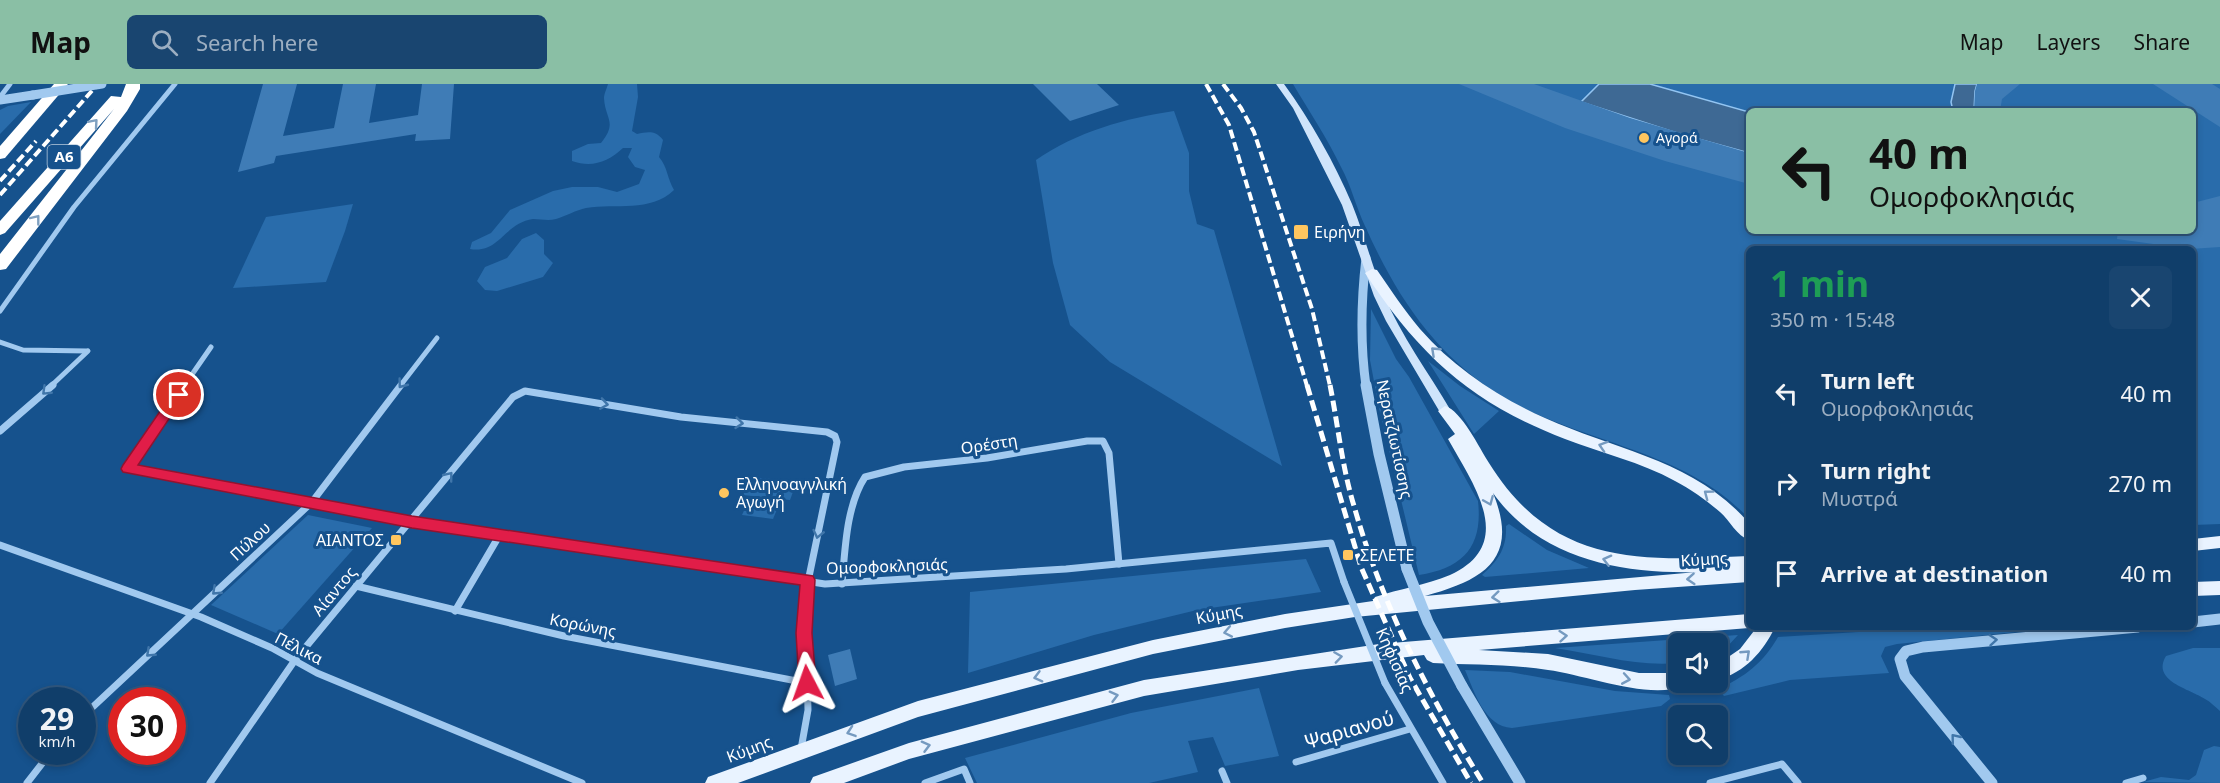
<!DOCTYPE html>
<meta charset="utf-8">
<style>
:root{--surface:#103e6a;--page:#194570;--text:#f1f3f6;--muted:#9caec1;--line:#30577e;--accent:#8abfa5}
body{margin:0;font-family:"Noto Sans",sans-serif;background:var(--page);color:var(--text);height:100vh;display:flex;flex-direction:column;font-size:22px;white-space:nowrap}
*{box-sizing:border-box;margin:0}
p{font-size:20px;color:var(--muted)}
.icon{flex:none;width:33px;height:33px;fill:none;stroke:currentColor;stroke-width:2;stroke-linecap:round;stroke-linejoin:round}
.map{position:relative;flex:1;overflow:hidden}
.side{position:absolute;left:1746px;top:162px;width:450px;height:384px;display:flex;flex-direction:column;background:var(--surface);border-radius:9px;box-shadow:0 3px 9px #0003,0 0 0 2px var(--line)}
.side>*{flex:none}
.banner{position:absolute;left:1746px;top:24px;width:450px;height:126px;border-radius:9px;box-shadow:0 3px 9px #0003,0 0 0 2px var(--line);background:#8abfa5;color:#111;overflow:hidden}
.fabs{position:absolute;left:1668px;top:549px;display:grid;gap:12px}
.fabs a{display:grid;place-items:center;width:60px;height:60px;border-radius:9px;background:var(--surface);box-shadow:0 3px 9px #0003,0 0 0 2px var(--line);font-size:30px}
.speed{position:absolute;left:18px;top:603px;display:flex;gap:12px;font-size:30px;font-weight:700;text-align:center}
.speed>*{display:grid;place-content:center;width:78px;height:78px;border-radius:50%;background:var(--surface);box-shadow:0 3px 9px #0003,0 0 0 2px var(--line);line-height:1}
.speed small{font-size:15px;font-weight:400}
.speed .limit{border:9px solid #d22;background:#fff;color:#111}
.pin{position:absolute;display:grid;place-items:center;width:51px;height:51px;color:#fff;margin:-26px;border:3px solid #fff;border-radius:50%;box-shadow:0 2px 6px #0007}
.me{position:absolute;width:66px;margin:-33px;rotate:356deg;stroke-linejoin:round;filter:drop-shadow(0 0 4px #0008)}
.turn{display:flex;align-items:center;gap:21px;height:126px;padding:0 24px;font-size:27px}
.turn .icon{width:78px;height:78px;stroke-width:2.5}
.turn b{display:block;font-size:42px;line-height:51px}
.round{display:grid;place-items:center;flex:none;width:63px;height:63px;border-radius:9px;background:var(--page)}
.summary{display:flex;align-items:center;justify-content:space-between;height:102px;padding:0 24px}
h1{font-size:36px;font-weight:700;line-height:45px;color:#1e9e55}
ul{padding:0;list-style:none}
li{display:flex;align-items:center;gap:18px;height:90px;padding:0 24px}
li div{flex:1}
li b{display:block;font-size:22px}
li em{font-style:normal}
header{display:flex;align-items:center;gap:36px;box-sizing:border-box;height:84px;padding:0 30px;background:var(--accent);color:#111}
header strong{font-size:28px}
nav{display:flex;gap:33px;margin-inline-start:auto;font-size:21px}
.search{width:420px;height:54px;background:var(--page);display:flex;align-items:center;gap:15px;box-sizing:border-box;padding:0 21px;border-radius:9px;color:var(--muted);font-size:22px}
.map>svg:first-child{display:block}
.green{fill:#296cab;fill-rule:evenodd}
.water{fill:#3e6994;stroke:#93c5f2;stroke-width:1.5}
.building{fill:#3f7cb6}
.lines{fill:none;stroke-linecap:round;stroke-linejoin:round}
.minor-far1{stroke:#a1c9ef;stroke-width:5}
.minor{stroke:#a1c9ef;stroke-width:7}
.tertiary-far1{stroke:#a1c9ef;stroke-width:9}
.tertiary{stroke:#a1c9ef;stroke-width:11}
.secondary{fill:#cfe4fb;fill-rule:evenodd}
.primary{fill:#e9f3ff;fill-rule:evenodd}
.motorway{fill:#fff;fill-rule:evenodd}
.rail-far1{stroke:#fff;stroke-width:4;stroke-dasharray:9 4;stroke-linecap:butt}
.rail{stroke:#fff;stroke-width:5;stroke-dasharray:11 5;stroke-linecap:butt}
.minor-bridge{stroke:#a1c9ef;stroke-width:7}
.tertiary-bridge-far1{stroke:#a1c9ef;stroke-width:9}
.tertiary-bridge{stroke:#a1c9ef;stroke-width:11}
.oneway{stroke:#7fa0c0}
.oneway2{stroke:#759ac0}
.oneway3{stroke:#4076aa}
.route{fill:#e11d48;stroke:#92132f;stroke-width:1.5}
.poi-dot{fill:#ffc65f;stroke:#16528d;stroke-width:2}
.labels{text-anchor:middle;stroke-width:6;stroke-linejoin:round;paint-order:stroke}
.far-poi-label{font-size:14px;fill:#fff;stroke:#16528d;text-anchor:start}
.shield{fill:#16528d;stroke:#b9cbdd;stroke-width:1.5}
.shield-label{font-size:15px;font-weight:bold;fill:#fff}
.poi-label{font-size:16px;fill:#fff;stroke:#16528d;text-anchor:start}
.street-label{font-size:16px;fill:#fff;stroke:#16528d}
.near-street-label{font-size:20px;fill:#fff;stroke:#16528d}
</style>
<header>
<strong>Map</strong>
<div class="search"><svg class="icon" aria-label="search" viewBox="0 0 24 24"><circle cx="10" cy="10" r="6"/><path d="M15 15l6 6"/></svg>Search here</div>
<nav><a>Map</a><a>Layers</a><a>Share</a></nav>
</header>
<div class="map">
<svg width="2220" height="699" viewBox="0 0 2220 699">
<rect width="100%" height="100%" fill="#16528d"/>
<!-- green -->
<g class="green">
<path d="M 608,0 L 637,0 L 638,13 L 632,47 L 637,50 C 648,48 655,46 663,56 L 659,73 C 668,84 667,94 674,106 C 650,129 616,119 586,124 C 576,126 566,132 556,135 C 548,137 541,135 533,135 C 504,139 500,170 470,165 L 472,158 L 491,149 L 510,126 L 553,107 L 572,103 L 598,103 L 617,108 L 639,100 L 645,86 L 635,83 L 628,73 L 632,64 L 623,64 C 608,78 592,84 572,77 L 572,67 L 588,60 L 601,59 C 618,38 605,35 604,14 C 604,10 607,4 608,0 Z"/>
<path d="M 1293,0 L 2220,0 L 2220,440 L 2193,441 L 2193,165 L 1749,165 L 1749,435 C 1684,363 1574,359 1495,308 C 1432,267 1395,209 1365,142 C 1356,123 1351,101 1341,83 C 1327,54 1309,27 1293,0 ZM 1749,27 L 2193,27 L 2193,147 L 1749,147 Z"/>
<path d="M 31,18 L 0,50 L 0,26 L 8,22 Z"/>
<path d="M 1174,27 L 1189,69 L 1189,107 L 1197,140 L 1214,146 L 1282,382 L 1110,278 L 1070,241 L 1053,179 L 1036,76 C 1076,48 1126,34 1174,27 Z"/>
<path d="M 353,120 L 345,147 L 326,198 L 233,204 L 266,133 Z"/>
<path d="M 536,149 L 544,156 L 544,170 L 553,179 L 543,193 L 497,207 L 485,206 L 477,197 L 485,183 L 507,174 L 522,155 Z"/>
<path d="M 1371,225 L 1396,275 L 1409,293 L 1478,417 C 1483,462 1464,484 1419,491 L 1379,324 L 1370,276 Z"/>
<path d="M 1428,277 L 1460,302 L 1499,327 L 1474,350 Z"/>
<path d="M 751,393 L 797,397 L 790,416 L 743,411 Z"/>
<path d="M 747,420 L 778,423 L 773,435 L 742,431 Z"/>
<path d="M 308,431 L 372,444 L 278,550 L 211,521 Z"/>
<path d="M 1509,440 L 1547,466 L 1589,484 L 1485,493 L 1482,491 C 1498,477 1507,464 1506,442 Z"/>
<path d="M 1306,475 L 1321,508 L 1197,526 L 1094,551 L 968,589 L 970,508 Z"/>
<path d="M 1939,543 L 2067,543 L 1897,560 L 1885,563 L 1881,572 L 1889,589 L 1790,596 L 1724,612 L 1718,605 C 1745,593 1763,579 1778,553 Z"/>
<path d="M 1738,551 L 1726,564 L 1718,568 L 1718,560 L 1678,560 L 1678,579 C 1637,583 1596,570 1555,564 Z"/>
<path d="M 2193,564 L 2220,564 L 2220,627 C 2215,623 2211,618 2205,615 C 2190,605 2151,597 2166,572 Z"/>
<path d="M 1465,586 L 1510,588 L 1615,607 L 1669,611 L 1670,615 L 1661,622 L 1512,644 C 1484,642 1475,609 1465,586 Z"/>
<path d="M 1259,604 L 1279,672 L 1225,682 L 1213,653 L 1188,657 L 1198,688 L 1149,699 L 977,699 L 965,674 L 1131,629 Z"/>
<path d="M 2214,662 L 2220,663 L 2220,699 L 2143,698 L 2161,693 L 2189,696 L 2196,691 L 2204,666 Z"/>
</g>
<!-- water -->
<g class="water">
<path d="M 1599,0 L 1650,0 L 1749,28 L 1749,69 L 1680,50 L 1581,18 Z"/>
<path d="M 1955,0 L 1977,0 L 1975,7 L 1974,27 L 1953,27 L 1951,18 Z"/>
</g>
<!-- building -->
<g class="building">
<path d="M 263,0 L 297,0 L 283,52 L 334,44 L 343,0 L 376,0 L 369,39 L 418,31 L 422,0 L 454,0 L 450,55 L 415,57 L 416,50 L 276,72 L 274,79 L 238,88 Z"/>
<path d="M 1033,0 L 1097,0 L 1119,21 L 1070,37 Z"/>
<path d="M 1459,0 L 1534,0 L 1630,34 L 1749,69 L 1749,100 L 1665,77 L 1565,44 Z"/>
<path d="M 1977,0 L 2020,0 L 2002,15 L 2000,27 L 1974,27 L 1975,7 Z"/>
<path d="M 2153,0 L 2212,0 L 2220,5 L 2220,43 Z"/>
<path d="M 2220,112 L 2220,163 L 2190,165 L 2117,155 L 2118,147 L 2193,147 L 2193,119 Z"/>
<path d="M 850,565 L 857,595 L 835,602 L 828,571 Z"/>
</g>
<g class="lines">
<!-- minor-far1 -->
<g class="minor-far1">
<path d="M 0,13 L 10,0"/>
<path d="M 0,227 L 74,123 L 175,0"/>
<path d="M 0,258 L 23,266 L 87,267"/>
<path d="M 51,302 L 88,267"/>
<path d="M 184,302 L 211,263"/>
<path d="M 400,302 L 437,254"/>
</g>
<!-- minor -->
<g class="minor">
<path d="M 185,301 L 128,385 L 412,438 L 825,500 L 1066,485 L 1331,459 L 1344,498"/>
<path d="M 0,347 L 53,301"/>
<path d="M 0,461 L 201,533 L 272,564 L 317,589 L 582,699"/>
<path d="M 842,500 C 845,467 846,422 865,393 L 904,383 L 987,374 L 1087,357 L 1103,357 L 1109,369 L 1119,480"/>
<path d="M 356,502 L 564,552 L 807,599"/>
<path d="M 455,527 L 499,452"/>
<path d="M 1385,599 L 1443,699"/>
<path d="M 82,633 L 312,418 L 401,301"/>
<path d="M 1296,678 L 1410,645"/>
<path d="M 1222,687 L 1227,699"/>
<path d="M 27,699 L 51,668"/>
<path d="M 210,699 L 295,576 L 513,313 L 525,307 L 681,333 L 827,348 L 835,352 L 837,358 L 805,512 L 808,626 L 801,665"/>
<path d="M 925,699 L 964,685 L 970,699"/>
<path d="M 1710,699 L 1782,680 L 1798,699"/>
<path d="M 2126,699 L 2143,694"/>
</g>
<!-- tertiary-far1 -->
<g class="tertiary-far1">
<path d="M 0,16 L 33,11"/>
<path d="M 1366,174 C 1361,217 1360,259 1366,302"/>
</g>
<!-- tertiary -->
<g class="tertiary">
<path d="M 1366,301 L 1379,370 L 1407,485"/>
<path d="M 2193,538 L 2220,535"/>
<path d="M 1462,602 L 1520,699"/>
<path d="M 1992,699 L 1905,592 L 1900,575 L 1906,567 L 1923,563 L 2138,543"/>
</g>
<!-- secondary -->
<path class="secondary" d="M 1276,0 L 1284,0 C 1311,37 1334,78 1352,120 C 1364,150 1372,182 1384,211 C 1401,252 1429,289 1451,327 L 1449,330 L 1441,330 L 1386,237 L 1374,212 L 1342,121 L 1293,24 Z"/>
<!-- primary -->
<g class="primary">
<path d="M 1372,185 L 1377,186 C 1391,206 1404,226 1420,245 C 1454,284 1498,313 1545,334 C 1618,367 1694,376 1749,439 L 1749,456 C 1737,452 1730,437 1720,428 C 1706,416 1692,406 1675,397 C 1641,378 1601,369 1565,355 C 1471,319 1420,272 1365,189 Z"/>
<path d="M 1445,322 C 1461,326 1480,365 1489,379 C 1554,483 1640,477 1749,472 L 1749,498 L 1635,506 L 1355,533 L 1285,544 L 1153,570 L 918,633 L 738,699 L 705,699 L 708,693 L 918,617 L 1153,556 L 1285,530 L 1373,517 L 1375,513 C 1399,505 1426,501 1450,491 C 1518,460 1473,400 1448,355 L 1455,350 L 1438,327 ZM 1493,409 C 1540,475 1621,490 1697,488 L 1425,512 C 1484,496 1520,475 1493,409 Z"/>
<path d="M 2220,452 L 2220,464 L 2193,467 L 2193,455 Z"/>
<path d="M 2220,497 L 2220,511 L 2193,512 L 2193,498 Z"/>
<path d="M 1749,530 L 1749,543 L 1752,543 L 1749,544 L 1479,566 L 1548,570 L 1639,589 L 1678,589 L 1678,598 L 1686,598 L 1684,602 C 1648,616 1586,591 1548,586 C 1510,580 1471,581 1433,579 L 1427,576 L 1424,571 L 1298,586 L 1144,612 L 909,675 L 844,699 L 810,699 L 813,693 L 909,659 L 1144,596 L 1379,560 Z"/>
<path d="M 1757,543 L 1775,543 C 1763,568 1745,588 1718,596 L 1718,580 L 1740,565 Z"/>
</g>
<!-- motorway -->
<g class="motorway">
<path d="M 54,0 L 68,0 L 5,74 L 0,75 L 0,62 Z"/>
<path d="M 126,0 L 140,0 L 140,5 L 127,27 L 6,185 L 0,186 L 0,170 L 114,25 L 5,149 L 0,151 L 0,137 L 111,12 L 121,13 Z"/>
</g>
<!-- rail-far1 -->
<g class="rail-far1">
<path d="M 1206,0 L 1229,41 L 1307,302"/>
<path d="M 1223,0 L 1241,24 L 1254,48 L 1312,225 L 1330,302"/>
<path d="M 0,97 L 36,57"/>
<path d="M 0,111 L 98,0"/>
</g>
<!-- rail -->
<g class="rail">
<path d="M 1307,301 L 1361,483 L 1410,594 L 1471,699"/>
<path d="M 1330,301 C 1338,341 1342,383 1354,422 C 1382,521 1429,612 1483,699"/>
</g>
<!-- minor-bridge -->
<path class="minor-bridge" d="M 1344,498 L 1385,599"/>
<!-- tertiary-bridge-far1 -->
<path class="tertiary-bridge-far1" d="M 33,11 L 102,0"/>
<!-- tertiary-bridge -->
<path class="tertiary-bridge" d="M 1407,485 L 1428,538 L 1462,602"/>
</g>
<!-- one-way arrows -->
<defs><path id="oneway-chevron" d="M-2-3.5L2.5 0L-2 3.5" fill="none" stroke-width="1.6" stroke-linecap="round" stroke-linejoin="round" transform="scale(1.5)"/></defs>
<g class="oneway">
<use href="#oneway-chevron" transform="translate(94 39) rotate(-49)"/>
<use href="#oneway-chevron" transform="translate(36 135) rotate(-52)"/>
</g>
<g class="oneway2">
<use href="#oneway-chevron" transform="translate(1435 267) rotate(-137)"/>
<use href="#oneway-chevron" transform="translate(1603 362) rotate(-162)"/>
<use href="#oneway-chevron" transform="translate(1708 410) rotate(-143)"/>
<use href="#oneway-chevron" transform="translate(1489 417) rotate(67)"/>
<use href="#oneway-chevron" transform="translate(1607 476) rotate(-166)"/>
<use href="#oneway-chevron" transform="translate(1691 495) rotate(176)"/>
<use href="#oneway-chevron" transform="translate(1496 513) rotate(174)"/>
<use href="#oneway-chevron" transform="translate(1228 548) rotate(169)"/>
<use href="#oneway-chevron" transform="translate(1563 552) rotate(-5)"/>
<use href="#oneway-chevron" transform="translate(1746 570) rotate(-43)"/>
<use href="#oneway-chevron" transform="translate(1338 573) rotate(-8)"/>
<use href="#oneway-chevron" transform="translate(1038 593) rotate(165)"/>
<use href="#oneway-chevron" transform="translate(1626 595) rotate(10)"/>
<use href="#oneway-chevron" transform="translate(1114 612) rotate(-15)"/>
<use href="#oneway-chevron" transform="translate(851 648) rotate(161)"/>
<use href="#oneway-chevron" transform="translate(926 662) rotate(-15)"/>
</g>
<g class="oneway3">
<use href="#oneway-chevron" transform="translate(402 300) rotate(127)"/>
<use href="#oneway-chevron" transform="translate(46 307) rotate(136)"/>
<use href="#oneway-chevron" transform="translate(604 320) rotate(9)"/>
<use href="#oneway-chevron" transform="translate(739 339) rotate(6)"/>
<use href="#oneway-chevron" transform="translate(449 392) rotate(-51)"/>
<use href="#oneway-chevron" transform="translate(818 450) rotate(103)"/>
<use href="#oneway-chevron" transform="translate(216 507) rotate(137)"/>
<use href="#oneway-chevron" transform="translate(1993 556) rotate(-5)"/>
<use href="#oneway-chevron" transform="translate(150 569) rotate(137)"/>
<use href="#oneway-chevron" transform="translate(1955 654) rotate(-129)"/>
</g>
<!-- route -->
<path class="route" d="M 179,306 L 185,311 L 138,381 L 412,432 L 813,492 L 815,496 L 812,549 L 816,599 L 813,604 L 807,606 L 802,604 L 799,599 L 796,549 L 800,501 L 412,444 L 123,388 L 121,385 L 123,381 L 174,307 Z"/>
<!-- markers -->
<g class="poi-dot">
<circle cx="1644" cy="54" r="6"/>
<rect x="1293" y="140" width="16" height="16" rx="3"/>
<circle cx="724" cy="409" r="6"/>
<rect x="390" y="450" width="12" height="12" rx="3"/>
<rect x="1342" y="465" width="12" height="12" rx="3"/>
</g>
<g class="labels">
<!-- far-poi labels -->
<g class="far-poi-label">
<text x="1656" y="59">Αγορά</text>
</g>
<!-- shield labels -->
<rect class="shield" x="47.5" y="61" width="33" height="24" rx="4.5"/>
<g class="shield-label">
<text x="64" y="78">Α6</text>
</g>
<!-- poi labels -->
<g class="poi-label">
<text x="1314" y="154">Ειρήνη</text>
<text x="736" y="406">Ελληνοαγγλική<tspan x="736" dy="18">Αγωγή</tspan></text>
<text x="384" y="462" text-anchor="end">ΑΙΑΝΤΟΣ</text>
<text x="1360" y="477">ΣΕΛΕΤΕ</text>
</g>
<!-- street labels -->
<g class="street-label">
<text transform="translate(1395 355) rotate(78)" y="6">Νερατζιωτίσσης</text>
<text transform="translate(989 360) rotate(-9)" y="6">Ορέστη</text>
<text transform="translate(250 457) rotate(-43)" y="6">Πύλου</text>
<text transform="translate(1704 475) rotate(-4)" y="6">Κύμης</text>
<text transform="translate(887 482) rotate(-2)" y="6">Ομορφοκλησιάς</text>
<text transform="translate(334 507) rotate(-50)" y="6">Αίαντος</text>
<text transform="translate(1219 530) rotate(-11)" y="6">Κύμης</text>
<text transform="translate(583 541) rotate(11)" y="6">Κορώνης</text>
<text transform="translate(299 564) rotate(27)" y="6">Πέλικα</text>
<text transform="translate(1395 576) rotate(66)" y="6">Κηφισίας</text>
<text transform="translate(749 665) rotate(-21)" y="6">Κύμης</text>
</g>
<!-- near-street labels -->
<g class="near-street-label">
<text transform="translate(1349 646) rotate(-16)" y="7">Ψαριανού</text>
</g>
</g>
</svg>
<div class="fabs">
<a><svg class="icon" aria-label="sound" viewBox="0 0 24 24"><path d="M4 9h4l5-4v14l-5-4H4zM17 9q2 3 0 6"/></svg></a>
<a><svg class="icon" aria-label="search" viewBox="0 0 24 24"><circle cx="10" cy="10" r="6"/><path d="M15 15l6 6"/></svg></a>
</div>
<div class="speed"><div>29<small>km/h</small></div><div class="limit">30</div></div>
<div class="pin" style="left:179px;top:311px;background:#d93025"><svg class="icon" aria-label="arrive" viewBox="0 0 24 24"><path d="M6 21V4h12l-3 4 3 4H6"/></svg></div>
<svg class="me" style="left:807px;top:599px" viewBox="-20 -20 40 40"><path d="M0-17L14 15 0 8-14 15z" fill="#e11d48" stroke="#fff" stroke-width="4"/></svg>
<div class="banner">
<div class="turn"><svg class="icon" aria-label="left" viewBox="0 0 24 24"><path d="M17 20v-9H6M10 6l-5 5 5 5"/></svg><div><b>40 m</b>Ομορφοκλησιάς</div></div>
</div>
<section class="side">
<div class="summary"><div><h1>1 min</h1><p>350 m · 15:48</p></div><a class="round"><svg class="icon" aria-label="close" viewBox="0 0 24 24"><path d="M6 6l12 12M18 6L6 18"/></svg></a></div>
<ul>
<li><svg class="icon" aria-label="left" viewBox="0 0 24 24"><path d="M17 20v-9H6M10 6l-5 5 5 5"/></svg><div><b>Turn left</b><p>Ομορφοκλησιάς</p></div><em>40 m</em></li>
<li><svg class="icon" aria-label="right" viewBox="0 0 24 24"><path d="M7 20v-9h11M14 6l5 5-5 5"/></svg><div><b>Turn right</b><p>Μυστρά</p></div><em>270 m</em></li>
<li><svg class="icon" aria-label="arrive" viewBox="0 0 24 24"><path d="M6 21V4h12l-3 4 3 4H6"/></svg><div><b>Arrive at destination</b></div><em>40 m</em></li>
</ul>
</section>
</div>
